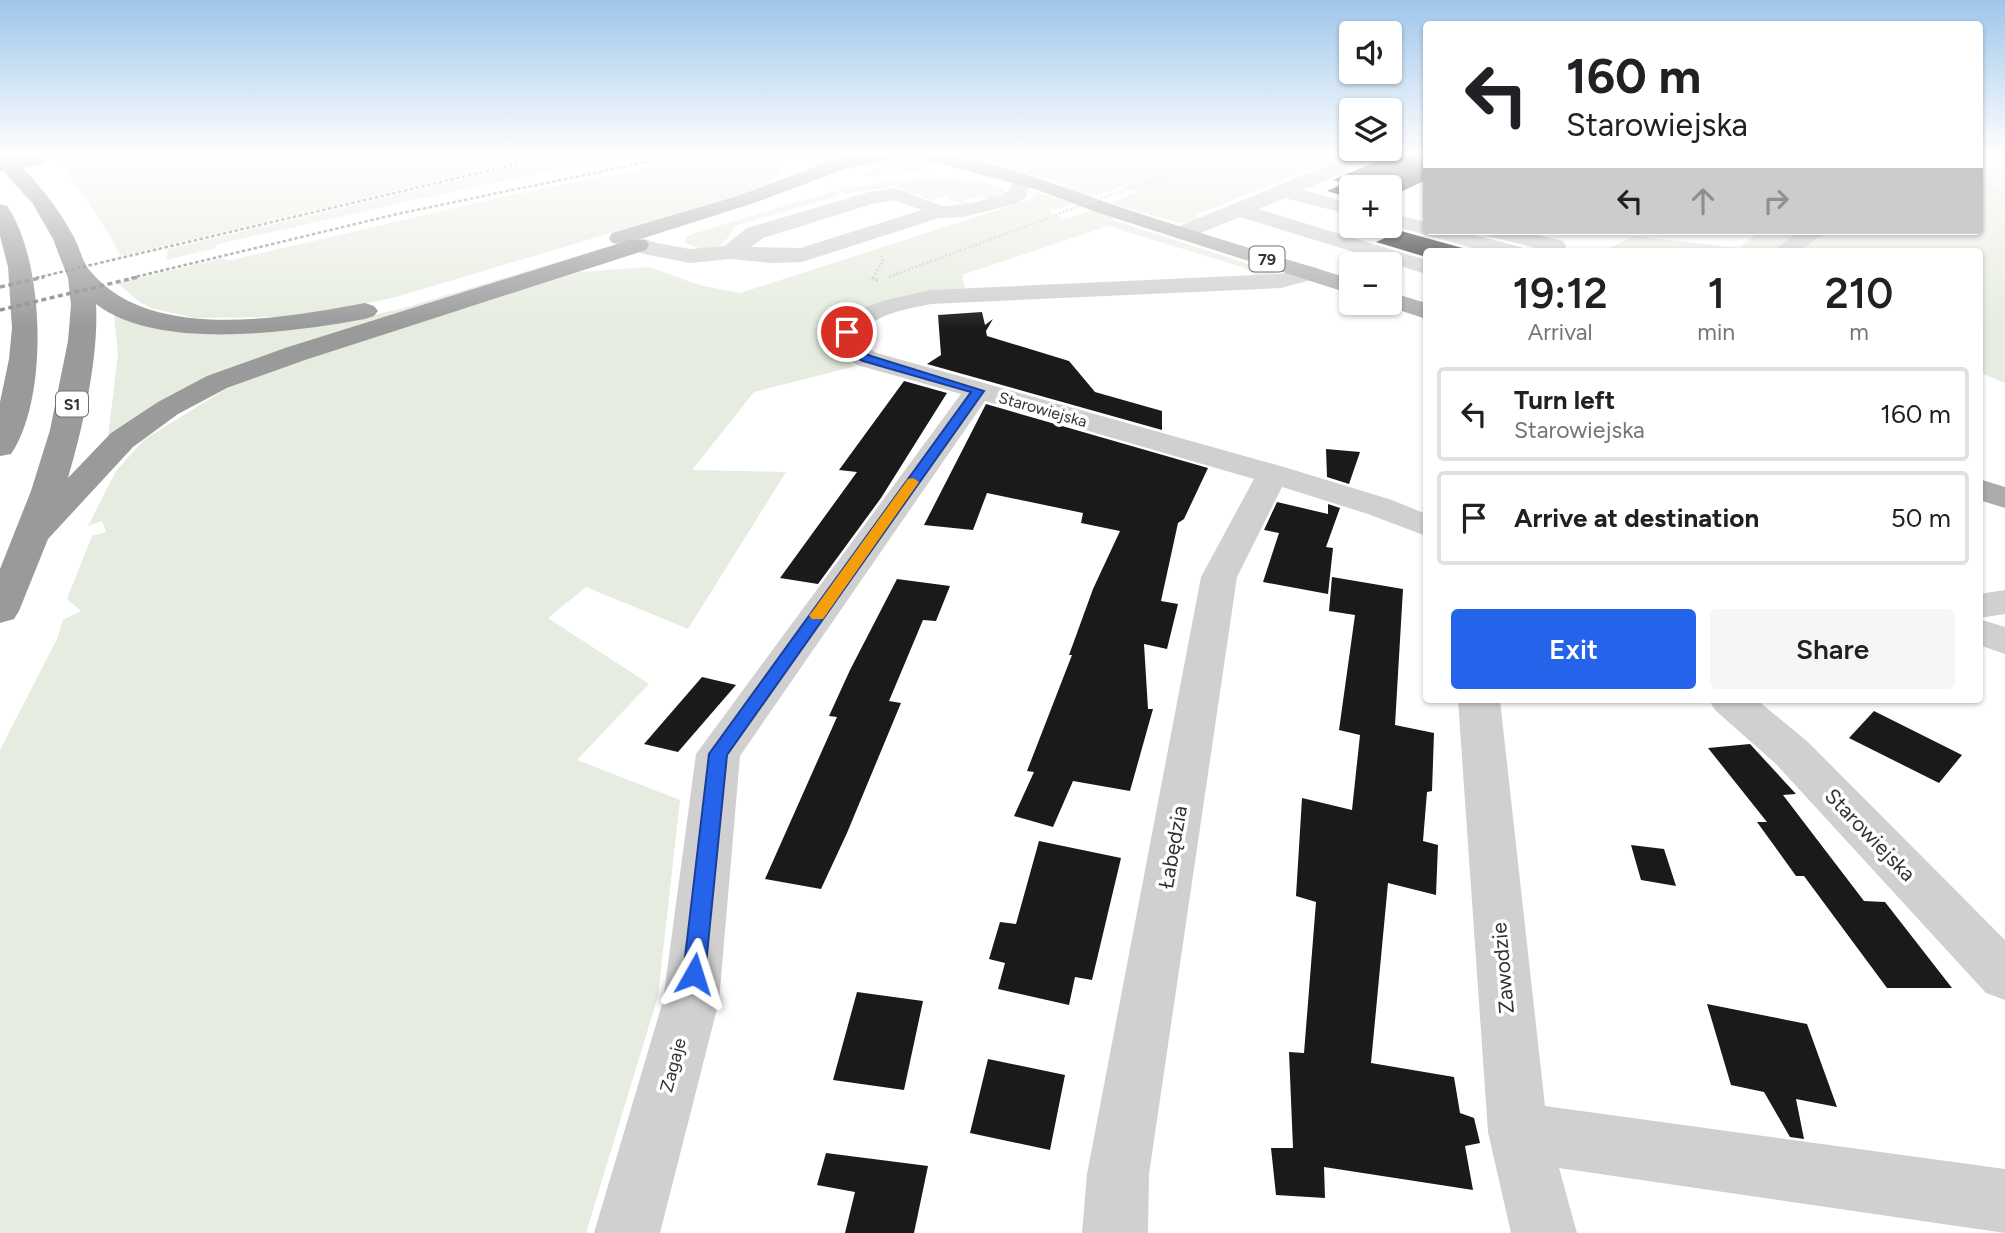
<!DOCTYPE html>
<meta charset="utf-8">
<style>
:root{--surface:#fff;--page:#f6f6f6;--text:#202124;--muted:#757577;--line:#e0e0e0;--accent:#2563eb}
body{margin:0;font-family:Figtree,sans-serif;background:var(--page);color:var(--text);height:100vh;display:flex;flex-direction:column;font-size:26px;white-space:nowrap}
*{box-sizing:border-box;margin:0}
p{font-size:23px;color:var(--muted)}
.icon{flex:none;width:38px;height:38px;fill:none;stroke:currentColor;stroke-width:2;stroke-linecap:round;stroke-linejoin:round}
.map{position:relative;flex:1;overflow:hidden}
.drawer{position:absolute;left:1423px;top:248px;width:560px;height:455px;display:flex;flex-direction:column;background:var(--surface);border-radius:7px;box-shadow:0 2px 5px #0004}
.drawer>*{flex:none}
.top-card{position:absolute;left:1423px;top:21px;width:560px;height:214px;border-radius:7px;box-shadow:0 2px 5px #0004;background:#fff;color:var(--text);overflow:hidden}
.controls{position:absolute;left:1339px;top:21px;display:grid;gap:14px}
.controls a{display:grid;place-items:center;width:63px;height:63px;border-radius:7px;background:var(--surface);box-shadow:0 2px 5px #0004;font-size:35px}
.pin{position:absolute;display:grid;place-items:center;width:60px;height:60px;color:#fff;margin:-30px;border:4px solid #fff;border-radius:50%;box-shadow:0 2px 7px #0007}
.me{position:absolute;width:77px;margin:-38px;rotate:6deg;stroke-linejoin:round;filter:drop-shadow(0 0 5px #0008)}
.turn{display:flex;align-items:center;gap:24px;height:147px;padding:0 28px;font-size:32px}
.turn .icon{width:91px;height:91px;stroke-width:2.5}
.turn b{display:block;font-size:49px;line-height:60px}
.lanes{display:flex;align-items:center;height:66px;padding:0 28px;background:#0003;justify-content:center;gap:35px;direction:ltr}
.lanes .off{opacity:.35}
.eta{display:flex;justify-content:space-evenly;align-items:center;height:119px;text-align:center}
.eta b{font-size:42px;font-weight:600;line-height:49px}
.action{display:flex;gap:14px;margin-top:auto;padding:14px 28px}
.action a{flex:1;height:80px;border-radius:7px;background:var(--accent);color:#fff;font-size:28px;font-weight:600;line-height:80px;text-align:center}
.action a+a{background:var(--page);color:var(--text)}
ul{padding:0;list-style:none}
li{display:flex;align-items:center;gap:21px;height:94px;margin:0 14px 10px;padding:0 14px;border:4px solid var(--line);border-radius:7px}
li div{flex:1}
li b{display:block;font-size:26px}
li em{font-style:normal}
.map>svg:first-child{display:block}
.green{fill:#e6ecdf}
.building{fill:#1a1a1a}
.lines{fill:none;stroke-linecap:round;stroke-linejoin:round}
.path-far1{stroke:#cdcdcd;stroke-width:2.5;stroke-dasharray:2 2;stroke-linecap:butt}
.path{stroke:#cdcdcd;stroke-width:3.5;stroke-dasharray:2.5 2.5;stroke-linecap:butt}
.minor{fill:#d0d0d0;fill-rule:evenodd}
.major{fill:#ababab;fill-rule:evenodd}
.highway{fill:#9a9a9a;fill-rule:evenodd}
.rail-far1{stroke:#888;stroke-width:2.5;stroke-dasharray:3.5 2.5;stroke-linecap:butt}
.rail{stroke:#888;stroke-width:3.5;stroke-dasharray:5 3.5;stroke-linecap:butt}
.path-bridge{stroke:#cdcdcd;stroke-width:2.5;stroke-dasharray:2 2;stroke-linecap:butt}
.major-bridge{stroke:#ababab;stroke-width:21}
.route{fill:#2563eb;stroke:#184099;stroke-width:2}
.slow{fill:#f59e0b}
.labels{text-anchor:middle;stroke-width:7;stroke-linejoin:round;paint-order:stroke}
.shield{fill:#fff;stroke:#707070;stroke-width:2}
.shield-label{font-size:16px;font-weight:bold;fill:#333}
.far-street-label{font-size:16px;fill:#333;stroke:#fff}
.street-label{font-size:18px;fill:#333;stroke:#fff}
.near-street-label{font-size:21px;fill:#333;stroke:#fff}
</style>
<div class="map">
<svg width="2005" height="1233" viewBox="0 0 2005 1233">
<rect width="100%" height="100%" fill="#fff"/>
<!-- green -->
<g class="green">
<path d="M 69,155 L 546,155 L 121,256 L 104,226 L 60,163 L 59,157 Z"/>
<path d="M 565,155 L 627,155 L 450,192 L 214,245 L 217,248 L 166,260 L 168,249 Z"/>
<path d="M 710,155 L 775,155 L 780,164 L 779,171 L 783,172 L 763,186 L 738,195 L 396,297 L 318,313 L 277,317 L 195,318 L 154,309 L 141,303 L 117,283 L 223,258 L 227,261 L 502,197 Z"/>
<path d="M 963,155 L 1343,155 L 1194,216 L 1204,219 L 1180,223 L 1110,203 L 1138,192 L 1120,187 L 1091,197 L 1061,188 L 1067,185 Z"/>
<path d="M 1979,159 L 2005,170 L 2005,383 L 1979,372 L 1979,252 L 1602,252 L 1634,236 L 1739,248 L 1760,231 L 1979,231 Z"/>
<path d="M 881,162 L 885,162 L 934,171 L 864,176 Z"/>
<path d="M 945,178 L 986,183 L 1005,190 L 1006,193 L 992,201 L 979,196 L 963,201 L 972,205 L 951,207 L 961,203 L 945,197 L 958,192 L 931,200 L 893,186 L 845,194 L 836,190 L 890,181 Z"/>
<path d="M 833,191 L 840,195 L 735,226 C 732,231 729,237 725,241 C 716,251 696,249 686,243 L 686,238 L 692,234 Z"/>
<path d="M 1037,193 L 1074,203 L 1048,212 L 1066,219 L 1091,210 L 1110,215 L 1113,220 L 1283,275 L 1257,277 L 1242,267 L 1108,226 L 962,275 L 965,289 C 932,295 863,299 840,323 C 837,327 836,333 835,338 C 833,353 846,360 856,366 L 754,392 L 692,470 L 786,472 L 688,629 L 586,587 L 548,618 L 649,684 L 577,760 L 680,800 L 658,996 L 586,1233 L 0,1233 L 0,750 L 57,639 L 63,620 L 81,611 L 67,599 L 92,536 L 106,532 L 102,521 L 88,526 L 116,471 L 145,439 L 226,389 L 305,359 L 579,272 L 650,267 L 699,285 L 740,293 L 1029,200 Z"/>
<path d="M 603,248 L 607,250 L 401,314 L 108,437 L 118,354 L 114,315 L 145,326 L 169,329 L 357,319 L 404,308 Z"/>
</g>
<!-- building -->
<g class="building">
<path d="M 1390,155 L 1426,155 L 1426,180 L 1390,197 L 1390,187 L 1351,187 L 1351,198 L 1327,191 L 1345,183 L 1333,180 Z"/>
<path d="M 1401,231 L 1477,252 L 1426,252 L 1426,257 L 1376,242 Z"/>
<path d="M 982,312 L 985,325 L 993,319 L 986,331 L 987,336 L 1069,361 L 1095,392 L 1162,411 L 1162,430 L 927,364 L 941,355 L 938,315 Z"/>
<path d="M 904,381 L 947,393 L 881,498 L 818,584 L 780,578 L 857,472 L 839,470 Z"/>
<path d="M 986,404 L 1208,468 L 1184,519 L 1178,523 L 1161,601 L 1178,604 L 1167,649 L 1144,644 L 1148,709 L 1153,709 L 1130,791 L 1073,781 L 1053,827 L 1014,816 L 1034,772 L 1027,771 L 1072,655 L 1069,655 L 1093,589 L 1120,531 L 1081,523 L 1083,513 L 987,493 L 973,530 L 924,525 Z"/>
<path d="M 1326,449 L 1360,452 L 1349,484 L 1327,477 Z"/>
<path d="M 1277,502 L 1328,514 L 1328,504 L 1340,508 L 1326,547 L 1333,548 L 1328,594 L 1263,582 L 1279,533 L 1264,530 Z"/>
<path d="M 1332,577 L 1403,589 L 1395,725 L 1434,733 L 1432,791 L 1427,792 L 1423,841 L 1438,845 L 1436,895 L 1388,883 L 1371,1063 L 1454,1077 L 1460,1113 L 1474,1118 L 1480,1143 L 1465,1146 L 1473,1190 L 1324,1167 L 1325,1198 L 1276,1195 L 1271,1148 L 1293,1148 L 1289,1052 L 1304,1053 L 1316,902 L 1296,896 L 1302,798 L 1352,810 L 1360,735 L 1339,730 L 1355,615 L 1329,611 Z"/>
<path d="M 897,579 L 950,586 L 936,621 L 923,620 L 889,701 L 901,703 L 847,833 L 821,889 L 765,879 L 837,717 L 829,716 L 850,670 Z"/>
<path d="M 702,677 L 736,685 L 678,752 L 644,744 Z"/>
<path d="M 1874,711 L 1962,755 L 1939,783 L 1849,738 Z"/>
<path d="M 1750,744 L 1796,794 L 1783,795 L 1864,901 L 1885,902 L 1952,988 L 1887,988 L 1804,876 L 1796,876 L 1757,822 L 1767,822 L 1708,748 Z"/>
<path d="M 1039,841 L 1121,858 L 1092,980 L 1075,977 L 1069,1005 L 998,989 L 1005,963 L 989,959 L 1000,922 L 1016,924 Z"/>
<path d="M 1631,845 L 1664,849 L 1676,886 L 1641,880 Z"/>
<path d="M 857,992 L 923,1001 L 904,1090 L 833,1080 Z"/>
<path d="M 1707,1004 L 1807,1024 L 1837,1107 L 1796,1099 L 1804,1139 L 1790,1137 L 1764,1092 L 1731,1085 Z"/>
<path d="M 988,1059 L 1065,1075 L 1050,1150 L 970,1133 Z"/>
<path d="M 826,1153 L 928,1166 L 914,1233 L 845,1233 L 855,1192 L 817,1185 Z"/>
</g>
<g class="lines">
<!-- path-far1 -->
<g class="path-far1">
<path d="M 64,157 L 95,155"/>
<path d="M 1979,183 L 2005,195"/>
<path d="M 1129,189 L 1224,155"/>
<path d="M 889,277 L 1051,217"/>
<path d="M 873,278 L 883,261 L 881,256"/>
</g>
<!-- path -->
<path class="path" d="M 874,277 L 873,279 L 881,281"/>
<!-- minor -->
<g class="minor">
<path d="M 1352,155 L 1378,155 L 1376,159 L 1303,190 L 1351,203 L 1351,215 L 1285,198 L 1258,209 L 1426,260 L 1426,274 L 1240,217 L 1183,240 L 1175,238 L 1172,233 L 1175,228 Z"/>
<path d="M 1020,180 L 1027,182 L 1030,186 L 1025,198 L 1015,204 L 963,217 L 939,218 L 802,262 L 773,263 L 730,259 L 690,263 L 644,254 L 612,243 L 609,238 L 612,233 L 620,231 L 657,243 L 690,249 L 724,246 L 747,228 L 869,192 L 895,188 L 942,206 L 963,205 L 1001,196 L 1009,191 L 1013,182 ZM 894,200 L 922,210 L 800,248 L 751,247 L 763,238 L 872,204 Z"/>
<path d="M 1390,213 L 1426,222 L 1426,231 L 1459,231 L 1521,247 L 1524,252 L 1487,252 L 1390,225 Z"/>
<path d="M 1484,231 L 1521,231 L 1563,241 L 1566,246 L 1563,251 L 1552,252 L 1487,236 Z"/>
<path d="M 1799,231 L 1828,231 L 1797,252 L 1772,252 Z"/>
<path d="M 1310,266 L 1318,268 L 1322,273 L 1318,278 L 1281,288 L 931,304 C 907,309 869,314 859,339 L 863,346 L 877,353 L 1284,467 L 1392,500 L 1426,514 L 1426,536 L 1368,514 L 1282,487 L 1237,577 L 1149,1174 L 1148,1233 L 1082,1233 L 1087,1174 L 1201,577 L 1254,479 L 985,401 L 740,756 L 719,1001 L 660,1233 L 594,1233 L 663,1001 L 696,754 L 961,394 L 857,365 L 842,357 L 833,339 L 841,324 L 860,309 L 886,300 L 931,290 L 1280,274 Z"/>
<path d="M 2005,590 L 2005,614 L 1979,618 L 1979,594 Z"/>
<path d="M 1979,619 L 2005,627 L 2005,654 L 1979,645 Z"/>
<path d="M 1458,700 L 1500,700 L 1545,1106 L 2005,1169 L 2005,1233 L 1559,1168 L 1577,1233 L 1511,1233 L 1488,1132 Z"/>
<path d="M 1709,700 L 1757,700 L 1808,742 L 2005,940 L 2005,1000 L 1986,993 L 1776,764 L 1715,710 Z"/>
</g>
<!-- major -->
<g class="major">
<path d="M 855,155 L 893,155 L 891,159 L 845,169 L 751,204 L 628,243 L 612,243 L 609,238 L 612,233 L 737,196 L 833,160 Z"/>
<path d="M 920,155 C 986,155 1049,183 1111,204 C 1190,231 1271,254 1351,279 L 1351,294 L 1096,212 L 1035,189 L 922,159 Z"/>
<path d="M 1390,292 L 1426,303 L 1426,319 L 1381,304 L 1390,303 Z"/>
<path d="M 1979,479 L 2005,487 L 2005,508 L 1979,500 Z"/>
</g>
<!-- highway -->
<g class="highway">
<path d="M 0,155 L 9,155 C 36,179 58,207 75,239 C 80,249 83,264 91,272 C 151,343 284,318 365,303 L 374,306 L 378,311 L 374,316 L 365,319 C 293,332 158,352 96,304 C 99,356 83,427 68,478 L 111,433 L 158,402 L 207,376 L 285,348 L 630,240 L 646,240 L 649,245 L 646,250 L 305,360 L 227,388 L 178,414 L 133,447 L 48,539 L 19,611 L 14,619 L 0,623 L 0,569 L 31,491 L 50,430 L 68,341 L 71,305 L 68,278 L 53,239 L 33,204 L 0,167 Z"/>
<path d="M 0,204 L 7,206 C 45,260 49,399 11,454 L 0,456 L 0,402 L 9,359 L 12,328 L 8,267 L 0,236 Z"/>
</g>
<!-- rail-far1 -->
<g class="rail-far1">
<path d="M 36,278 L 555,155"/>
<path d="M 131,278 L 397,214 L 681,155"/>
</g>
<!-- rail -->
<g class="rail">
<path d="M 0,287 L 44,277"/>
<path d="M 0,310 L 138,277"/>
</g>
<!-- path-bridge -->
<path class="path-bridge" d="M 1055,215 L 1127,189"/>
<!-- major-bridge -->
<path class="major-bridge" d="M 0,161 L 37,155"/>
</g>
<!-- sky -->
<linearGradient id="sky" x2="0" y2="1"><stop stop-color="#9ec6ea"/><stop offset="0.47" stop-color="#fff"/><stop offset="1" stop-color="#fff" stop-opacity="0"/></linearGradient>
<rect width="2005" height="328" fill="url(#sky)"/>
<!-- route -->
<path class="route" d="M 847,329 L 852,332 C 850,347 860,351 871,356 L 984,391 L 727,755 L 705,974 L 702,981 L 694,984 L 686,981 L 683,974 L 709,754 L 971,392 L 863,361 L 848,354 L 840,339 L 842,332 Z"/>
<!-- slow -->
<path class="slow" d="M 913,478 L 919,482 L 823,619 L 812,619 L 809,615 L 812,612 L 908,479 Z"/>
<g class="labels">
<!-- shield labels -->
<g class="shield">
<rect x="1249.5" y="246.5" width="35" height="25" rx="5"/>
<rect x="56" y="391.5" width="32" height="25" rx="5"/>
</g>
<g class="shield-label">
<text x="1267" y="265">79</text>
<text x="72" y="410">S1</text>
</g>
<!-- far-street labels -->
<g class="far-street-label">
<text transform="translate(1043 409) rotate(16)" y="6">Starowiejska</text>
</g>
<!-- street labels -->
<g class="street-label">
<text transform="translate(673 1065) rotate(-75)" y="6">Zagaje</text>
</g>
<!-- near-street labels -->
<g class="near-street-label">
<text transform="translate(1870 835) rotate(46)" y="7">Starowiejska</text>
<text transform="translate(1173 847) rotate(-80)" y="7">Łabędzia</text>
<text transform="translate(1503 968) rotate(-95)" y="7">Zawodzie</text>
</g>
</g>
</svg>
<div class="controls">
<a><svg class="icon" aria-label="sound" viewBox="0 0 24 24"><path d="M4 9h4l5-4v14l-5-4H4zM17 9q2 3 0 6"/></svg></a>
<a><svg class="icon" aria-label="layers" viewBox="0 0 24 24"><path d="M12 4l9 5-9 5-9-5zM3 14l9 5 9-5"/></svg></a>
<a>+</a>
<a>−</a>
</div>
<div class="pin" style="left:847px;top:332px;background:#d93025"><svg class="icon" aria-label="arrive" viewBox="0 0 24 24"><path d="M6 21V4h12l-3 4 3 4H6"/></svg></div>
<svg class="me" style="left:694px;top:974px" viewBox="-20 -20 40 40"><path d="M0-17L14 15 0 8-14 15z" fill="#2563eb" stroke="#fff" stroke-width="4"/></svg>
<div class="top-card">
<div class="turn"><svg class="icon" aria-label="left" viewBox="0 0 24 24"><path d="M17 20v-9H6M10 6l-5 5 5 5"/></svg><div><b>160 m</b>Starowiejska</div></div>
<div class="lanes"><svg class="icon" aria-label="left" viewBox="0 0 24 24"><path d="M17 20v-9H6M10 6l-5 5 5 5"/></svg><svg class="icon off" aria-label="ahead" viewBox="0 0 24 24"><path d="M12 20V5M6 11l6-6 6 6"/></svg><svg class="icon off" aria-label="right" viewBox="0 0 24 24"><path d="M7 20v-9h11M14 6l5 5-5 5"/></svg></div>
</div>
<section class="drawer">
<div class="eta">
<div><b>19:12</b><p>Arrival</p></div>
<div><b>1</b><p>min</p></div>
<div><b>210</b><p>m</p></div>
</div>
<ul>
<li><svg class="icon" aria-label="left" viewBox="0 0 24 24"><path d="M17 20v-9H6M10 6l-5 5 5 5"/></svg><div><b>Turn left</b><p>Starowiejska</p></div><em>160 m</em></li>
<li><svg class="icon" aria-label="arrive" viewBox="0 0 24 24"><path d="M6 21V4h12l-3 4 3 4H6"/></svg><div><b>Arrive at destination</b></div><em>50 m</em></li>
</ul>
<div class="action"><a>Exit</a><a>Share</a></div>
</section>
</div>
